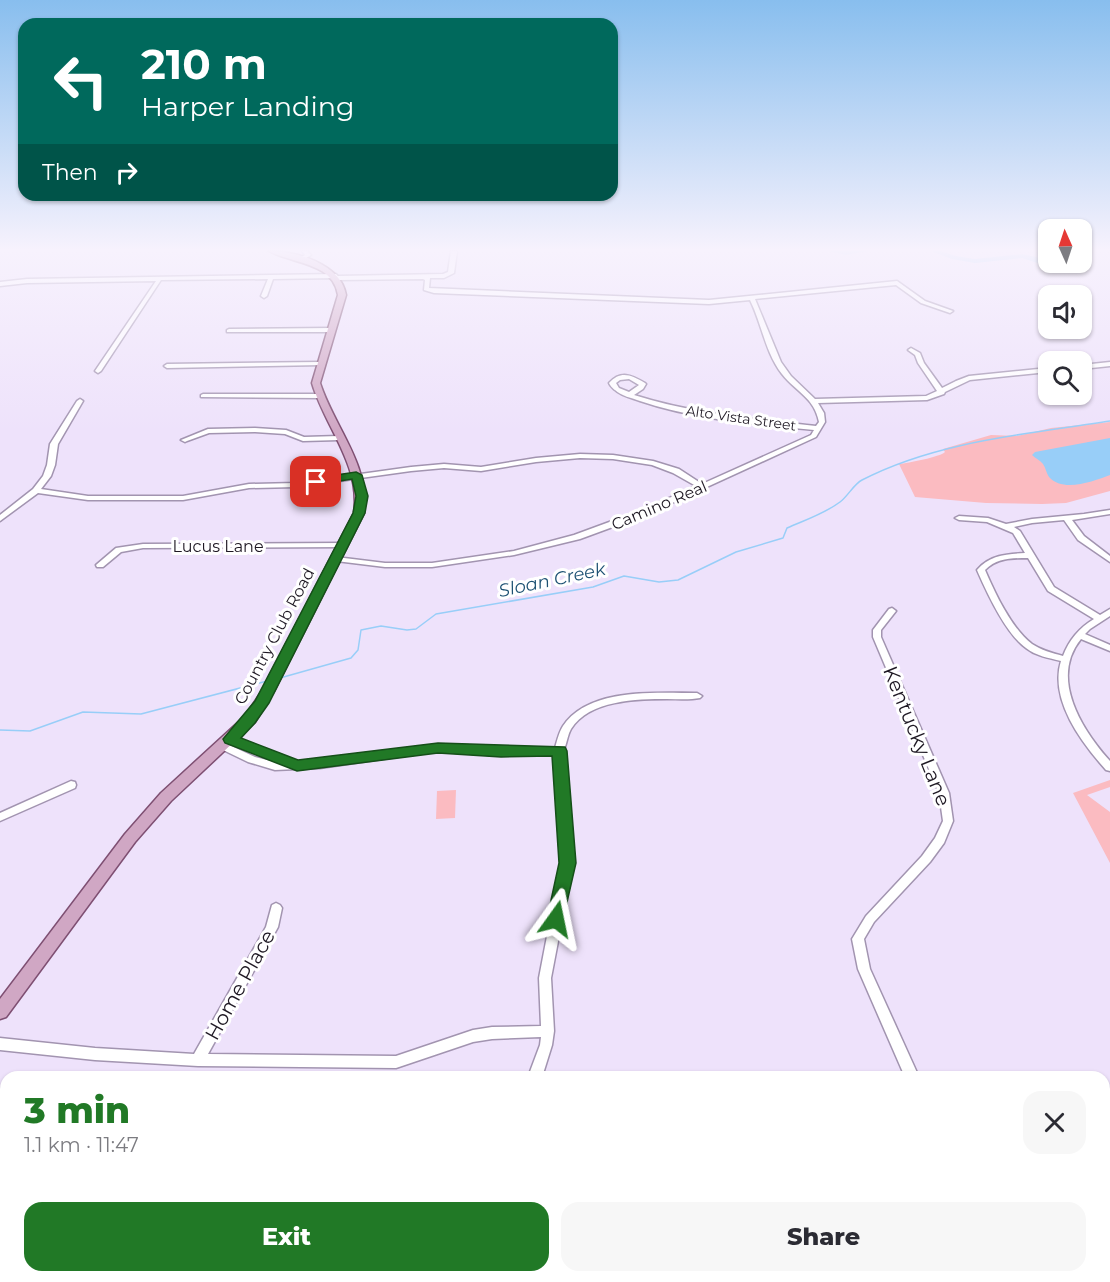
<!DOCTYPE html>
<meta charset="utf-8">
<style>
:root{--surface:#fff;--page:#f7f7f7;--text:#2b2b33;--muted:#7c7c81;--accent:#217926}
body{margin:0;font-family:Montserrat,sans-serif;background:var(--page);color:var(--text);height:100vh;display:flex;flex-direction:column;font-size:22px;white-space:nowrap}
*{box-sizing:border-box;margin:0}
p{font-size:20px;color:var(--muted)}
.icon{flex:none;width:33px;height:33px;fill:none;stroke:currentColor;stroke-width:2;stroke-linecap:round;stroke-linejoin:round}
.map{position:relative;flex:1;overflow:hidden}
.details{position:absolute;left:0px;top:1071px;width:1110px;height:212px;display:flex;flex-direction:column;background:var(--surface);border-radius:18px 18px 0 0;box-shadow:0 2px 4px #0004}
.details>*{flex:none}
.top-card{position:absolute;left:18px;top:18px;width:600px;height:183px;border-radius:18px;box-shadow:0 2px 4px #0004;background:#00695c;color:#fff;overflow:hidden}
.needle{width:39px;rotate:357deg}
.controls{position:absolute;left:1038px;top:219px;display:grid;gap:12px}
.controls a{display:grid;place-items:center;width:54px;height:54px;border-radius:12px;background:var(--surface);box-shadow:0 2px 4px #0004;font-size:30px}
.pin{position:absolute;display:grid;place-items:center;width:51px;height:51px;color:#fff;margin:-26px;border-radius:12px;box-shadow:0 3px 9px #0006}
.me{position:absolute;width:66px;margin:-33px;rotate:12deg;stroke-linejoin:round;filter:drop-shadow(0 0 4px #0008)}
.turn{display:flex;align-items:center;gap:21px;height:126px;padding:0 24px;font-size:27px}
.turn .icon{width:78px;height:78px;stroke-width:2.5}
.turn b{display:block;font-size:42px;line-height:51px}
.then{display:flex;align-items:center;height:57px;padding:0 24px;background:#0003;gap:12px;font-size:22px}
.round{display:grid;place-items:center;flex:none;width:63px;height:63px;border-radius:18px;background:var(--page)}
.summary{display:flex;align-items:center;justify-content:space-between;height:102px;padding:0 24px}
h1{font-size:36px;font-weight:800;line-height:45px;color:var(--accent)}
.cta{display:flex;gap:12px;margin-top:auto;padding:12px 24px}
.cta a{flex:1;height:69px;border-radius:18px;background:var(--accent);color:#fff;font-size:24px;font-weight:800;line-height:69px;text-align:center}
.cta a+a{background:var(--page);color:var(--text)}
.map>svg:first-child{display:block}
.green{fill:#fbbbc1}
.water{fill:#98cef8}
.lines{fill:none;stroke-linecap:round;stroke-linejoin:round}
.stream{stroke:#98cef8;stroke-width:1.5}
.river{fill:#98cef8;fill-rule:evenodd}
.minor-casing{stroke:#a294b0;stroke-width:3}
.major-casing{stroke:#7e4f72;stroke-width:3}
.minor{fill:#fff;fill-rule:evenodd}
.major{fill:#d0a7c4;fill-rule:evenodd}
.route{fill:#217926;stroke:#154f19;stroke-width:1.5}
.labels{text-anchor:middle;stroke-width:6;stroke-linejoin:round;paint-order:stroke}
.far-street-label{font-size:14px;fill:#1e1823;stroke:#fff}
.street-label{font-size:16px;fill:#1e1823;stroke:#fff}
.water-label{font-size:18px;font-style:italic;fill:#1d5173;stroke:#fff}
.near-street-label{font-size:20px;fill:#1e1823;stroke:#fff}
</style>
<div class="map">
<svg width="1110" height="1282" viewBox="0 0 1110 1282">
<rect width="100%" height="100%" fill="#eee2fb"/>
<!-- green -->
<g class="green">
<path d="M 1110,422 L 1110,491 L 1066,503 L 1042,504 L 986,503 L 915,497 L 899,464 C 908,463 940,457 945,452 L 943,449 L 991,435 L 1017,436 L 1051,428 Z"/>
<path d="M 1110,780 L 1110,787 L 1087,795 L 1110,812 L 1110,863 L 1073,793 Z"/>
<path d="M 456,790 L 455,818 L 436,819 L 437,791 Z"/>
</g>
<!-- water -->
<path class="water" d="M 1110,438 L 1110,475 C 1094,481 1063,493 1049,477 C 1046,473 1046,468 1043,464 C 1040,460 1036,459 1032,455 L 1035,452 Z"/>
<g class="lines">
<!-- stream -->
<g class="stream">
<path d="M 280,678 L 351,658 L 358,650 L 361,630 L 381,626 L 407,630 L 416,629 L 436,614 L 593,587 L 624,576 L 659,582 L 678,580 L 736,552 L 783,538 L 787,528 C 805,520 824,514 840,502 C 848,496 854,484 862,480 C 937,441 1028,434 1110,421"/>
<path d="M 0,730 L 30,731 L 83,712 L 141,714 L 267,681"/>
</g>
<!-- river -->
<g class="river">
<path d="M 828,251 L 868,251 L 846,255 Z"/>
<path d="M 931,251 L 940,251 L 956,256 L 975,259 L 1022,254 L 1036,257 L 1049,263 L 1073,262 L 1053,268 L 1022,258 L 975,263 L 952,259 Z"/>
</g>
<!-- minor casing -->
<g class="minor-casing">
<g id="minor">
<path d="M 302,251 L 307,251 L 311,255 L 301,261 L 297,261 L 297,259 L 305,255 Z"/>
<path d="M 451,251 L 457,251 L 454,273 L 444,278 L 430,278 L 429,288 L 709,300 L 897,281 L 925,301 L 953,311 L 950,313 L 921,303 L 896,285 L 755,299 L 781,362 L 791,376 L 815,399 L 926,396 L 937,391 L 918,363 L 915,355 L 908,350 L 911,348 L 920,353 L 924,363 L 942,388 L 956,381 L 969,376 L 1048,368 L 1048,372 L 970,380 L 945,392 L 944,394 L 927,400 L 818,403 L 824,413 L 825,422 L 816,437 L 648,514 L 580,539 L 514,555 L 432,567 L 385,567 L 336,561 L 332,559 L 336,557 L 385,563 L 432,563 L 514,551 L 574,535 L 642,510 L 696,486 L 673,473 L 652,465 L 613,459 L 580,458 L 536,462 L 481,471 L 444,468 L 411,471 L 296,487 L 249,488 L 183,500 L 88,500 L 38,493 L 0,521 L 0,515 L 33,489 L 43,476 L 47,465 L 50,444 L 77,401 L 80,399 L 83,401 L 58,444 L 55,465 L 51,476 L 41,489 L 88,496 L 183,496 L 249,484 L 296,483 L 411,467 L 444,464 L 481,467 L 536,458 L 580,454 L 613,455 L 653,461 L 679,469 L 702,484 L 811,435 L 814,430 C 756,424 696,420 640,401 C 632,398 621,396 615,390 C 614,390 609,384 609,383 C 621,370 631,375 645,383 L 646,384 L 643,389 L 634,395 C 694,414 755,419 816,426 L 819,422 C 814,397 796,392 782,374 C 765,352 762,324 750,300 L 709,304 L 434,293 L 424,290 L 425,280 L 423,279 L 338,280 L 336,278 L 273,279 L 267,296 L 264,298 L 261,296 L 268,279 L 161,280 L 101,371 L 98,373 L 95,371 L 156,281 L 27,283 L 0,286 L 0,282 L 27,279 L 336,274 L 338,276 L 443,274 L 448,272 ZM 629,379 L 639,385 L 629,392 L 619,388 L 616,383 L 620,380 Z"/>
<path d="M 229,329 L 331,328 L 334,330 L 331,332 L 227,332 L 227,330 Z"/>
<path d="M 320,362 L 322,363 L 322,365 L 167,368 L 164,366 L 167,364 Z"/>
<path d="M 1110,362 L 1110,366 L 1082,369 L 1082,365 Z"/>
<path d="M 203,394 L 320,394 L 323,396 L 320,398 L 201,397 L 201,395 Z"/>
<path d="M 255,428 L 286,430 L 304,437 L 339,436 L 343,438 L 339,440 L 303,441 L 285,434 L 255,432 L 209,433 L 187,441 L 185,442 L 181,440 L 208,429 Z"/>
<path d="M 1110,510 L 1110,514 L 1072,520 L 1084,536 L 1110,556 L 1110,562 L 1078,540 L 1064,520 L 1032,523 L 1014,527 L 1020,531 L 1054,587 L 1100,615 L 1110,609 L 1110,616 L 1090,629 L 1085,634 L 1110,645 L 1110,651 L 1081,639 C 1049,678 1082,730 1110,761 L 1110,771 L 1106,770 C 1082,743 1049,700 1061,661 C 1049,658 1036,656 1026,648 C 1006,634 987,593 977,570 C 989,555 1007,554 1025,553 L 1013,533 L 987,522 L 959,520 L 955,518 L 959,516 L 988,518 L 1006,524 L 1032,519 L 1084,514 ZM 1028,558 L 1048,591 L 1094,619 C 1079,628 1069,640 1063,656 C 1052,653 1041,650 1032,644 C 1011,628 995,593 985,570 C 997,558 1012,558 1028,558 Z"/>
<path d="M 343,543 L 346,543 L 347,545 L 346,547 L 143,548 L 121,552 L 103,567 L 97,567 L 96,565 L 116,548 L 143,544 Z"/>
<path d="M 892,608 L 896,611 L 881,630 L 881,637 L 949,793 L 953,821 L 944,843 L 930,862 L 874,922 L 864,939 L 870,969 L 919,1077 L 905,1077 L 858,969 L 852,939 L 866,916 L 922,856 L 935,838 L 943,821 L 939,793 L 873,637 L 873,630 L 889,609 Z"/>
<path d="M 697,693 L 702,696 L 700,698 C 690,700 678,699 667,699 C 637,699 589,700 571,729 C 568,734 567,741 565,747 L 573,863 L 551,978 L 554,1031 L 552,1045 L 542,1077 L 528,1077 L 540,1045 L 541,1037 L 492,1039 L 473,1042 L 396,1068 L 198,1066 L 95,1060 L 0,1050 L 0,1038 L 95,1048 L 194,1054 L 266,927 L 272,905 L 276,903 L 280,905 L 282,908 L 278,927 L 208,1054 L 396,1056 L 473,1030 L 492,1027 L 541,1026 L 539,978 L 561,863 L 555,754 L 501,754 L 438,751 L 320,768 L 275,770 L 248,762 L 219,748 L 218,746 L 219,744 L 227,744 L 255,757 L 275,762 L 278,762 L 226,741 L 225,739 L 226,737 L 234,737 L 296,762 L 320,760 L 438,745 L 501,748 L 555,748 C 557,741 559,732 563,726 C 589,687 656,693 697,693 Z"/>
<path d="M 71,781 L 75,782 L 76,785 L 75,788 L 0,821 L 0,813 Z"/>
<path d="M 970,1276 L 985,1276 L 986,1282 L 970,1282 Z"/>
</g>
</g>
<!-- major casing -->
<g class="major-casing">
<path id="major" d="M 269,251 C 296,251 341,264 346,295 L 320,383 C 334,427 370,464 364,513 L 274,691 L 255,722 L 171,801 L 135,842 L 6,1017 L 0,1019 L 0,999 L 125,834 L 161,793 L 245,716 L 262,691 L 354,513 C 361,465 325,427 312,383 L 338,295 C 333,262 292,264 269,251 Z"/>
</g>
<!-- minor -->
<use href="#minor" class="minor"/>
<!-- major -->
<use href="#major" class="major"/>
</g>
<!-- sky -->
<linearGradient id="sky" x2="0" y2="1"><stop stop-color="#88beee"/><stop offset="0.58" stop-color="#f7f2fd"/><stop offset="1" stop-color="#f7f2fd" stop-opacity="0"/></linearGradient>
<rect width="1110" height="431" fill="url(#sky)"/>
<!-- route -->
<path class="route" d="M 356,472 L 362,475 L 368,496 L 365,513 L 269,703 L 255,723 L 241,738 L 298,760 L 438,743 L 565,747 L 567,751 L 576,863 L 562,924 L 556,926 L 549,924 L 547,919 L 559,863 L 552,756 L 501,757 L 438,753 L 297,771 L 225,743 L 223,739 L 255,701 L 353,513 L 356,496 L 352,479 L 316,485 L 311,482 L 316,478 Z"/>
<g class="labels">
<!-- far-street labels -->
<g class="far-street-label">
<text transform="translate(741 418) rotate(8)" y="5">Alto Vista Street</text>
</g>
<!-- street labels -->
<g class="street-label">
<text transform="translate(659 505) rotate(-23)" y="6">Camino Real</text>
<text x="218" y="552">Lucus Lane</text>
<text transform="translate(274 636) rotate(-62)" y="6">Country Club Road</text>
</g>
<!-- water labels -->
<g class="water-label">
<text transform="translate(552 580) rotate(-12)" y="6">Sloan Creek</text>
</g>
<!-- near-street labels -->
<g class="near-street-label">
<text transform="translate(917 736) rotate(68)" y="7">Kentucky Lane</text>
<text transform="translate(240 985) rotate(-61)" y="7">Home Place</text>
</g>
</g>
</svg>
<div class="controls">
<a><svg class="needle" viewBox="-14 -14 28 28"><path d="M0-13l5 13h-10z" fill="#e53935"/><path d="M0 13l5-13h-10z" fill="#7c7c81"/></svg></a>
<a><svg class="icon" aria-label="sound" viewBox="0 0 24 24"><path d="M4 9h4l5-4v14l-5-4H4zM17 9q2 3 0 6"/></svg></a>
<a><svg class="icon" aria-label="search" viewBox="0 0 24 24"><circle cx="10" cy="10" r="6"/><path d="M15 15l6 6"/></svg></a>
</div>
<div class="pin" style="left:316px;top:482px;background:#d93025"><svg class="icon" aria-label="arrive" viewBox="0 0 24 24"><path d="M6 21V4h12l-3 4 3 4H6"/></svg></div>
<svg class="me" style="left:556px;top:919px" viewBox="-20 -20 40 40"><path d="M0-17L14 15 0 8-14 15z" fill="#217926" stroke="#fff" stroke-width="4"/></svg>
<div class="top-card">
<div class="turn"><svg class="icon" aria-label="left" viewBox="0 0 24 24"><path d="M17 20v-9H6M10 6l-5 5 5 5"/></svg><div><b>210 m</b>Harper Landing</div></div>
<div class="then">Then<svg class="icon" aria-label="right" viewBox="0 0 24 24"><path d="M7 20v-9h11M14 6l5 5-5 5"/></svg></div>
</div>
<section class="details">
<div class="summary"><div><h1>3 min</h1><p>1.1 km · 11:47</p></div><a class="round"><svg class="icon" aria-label="close" viewBox="0 0 24 24"><path d="M6 6l12 12M18 6L6 18"/></svg></a></div>
<div class="cta"><a>Exit</a><a>Share</a></div>
</section>
</div>
